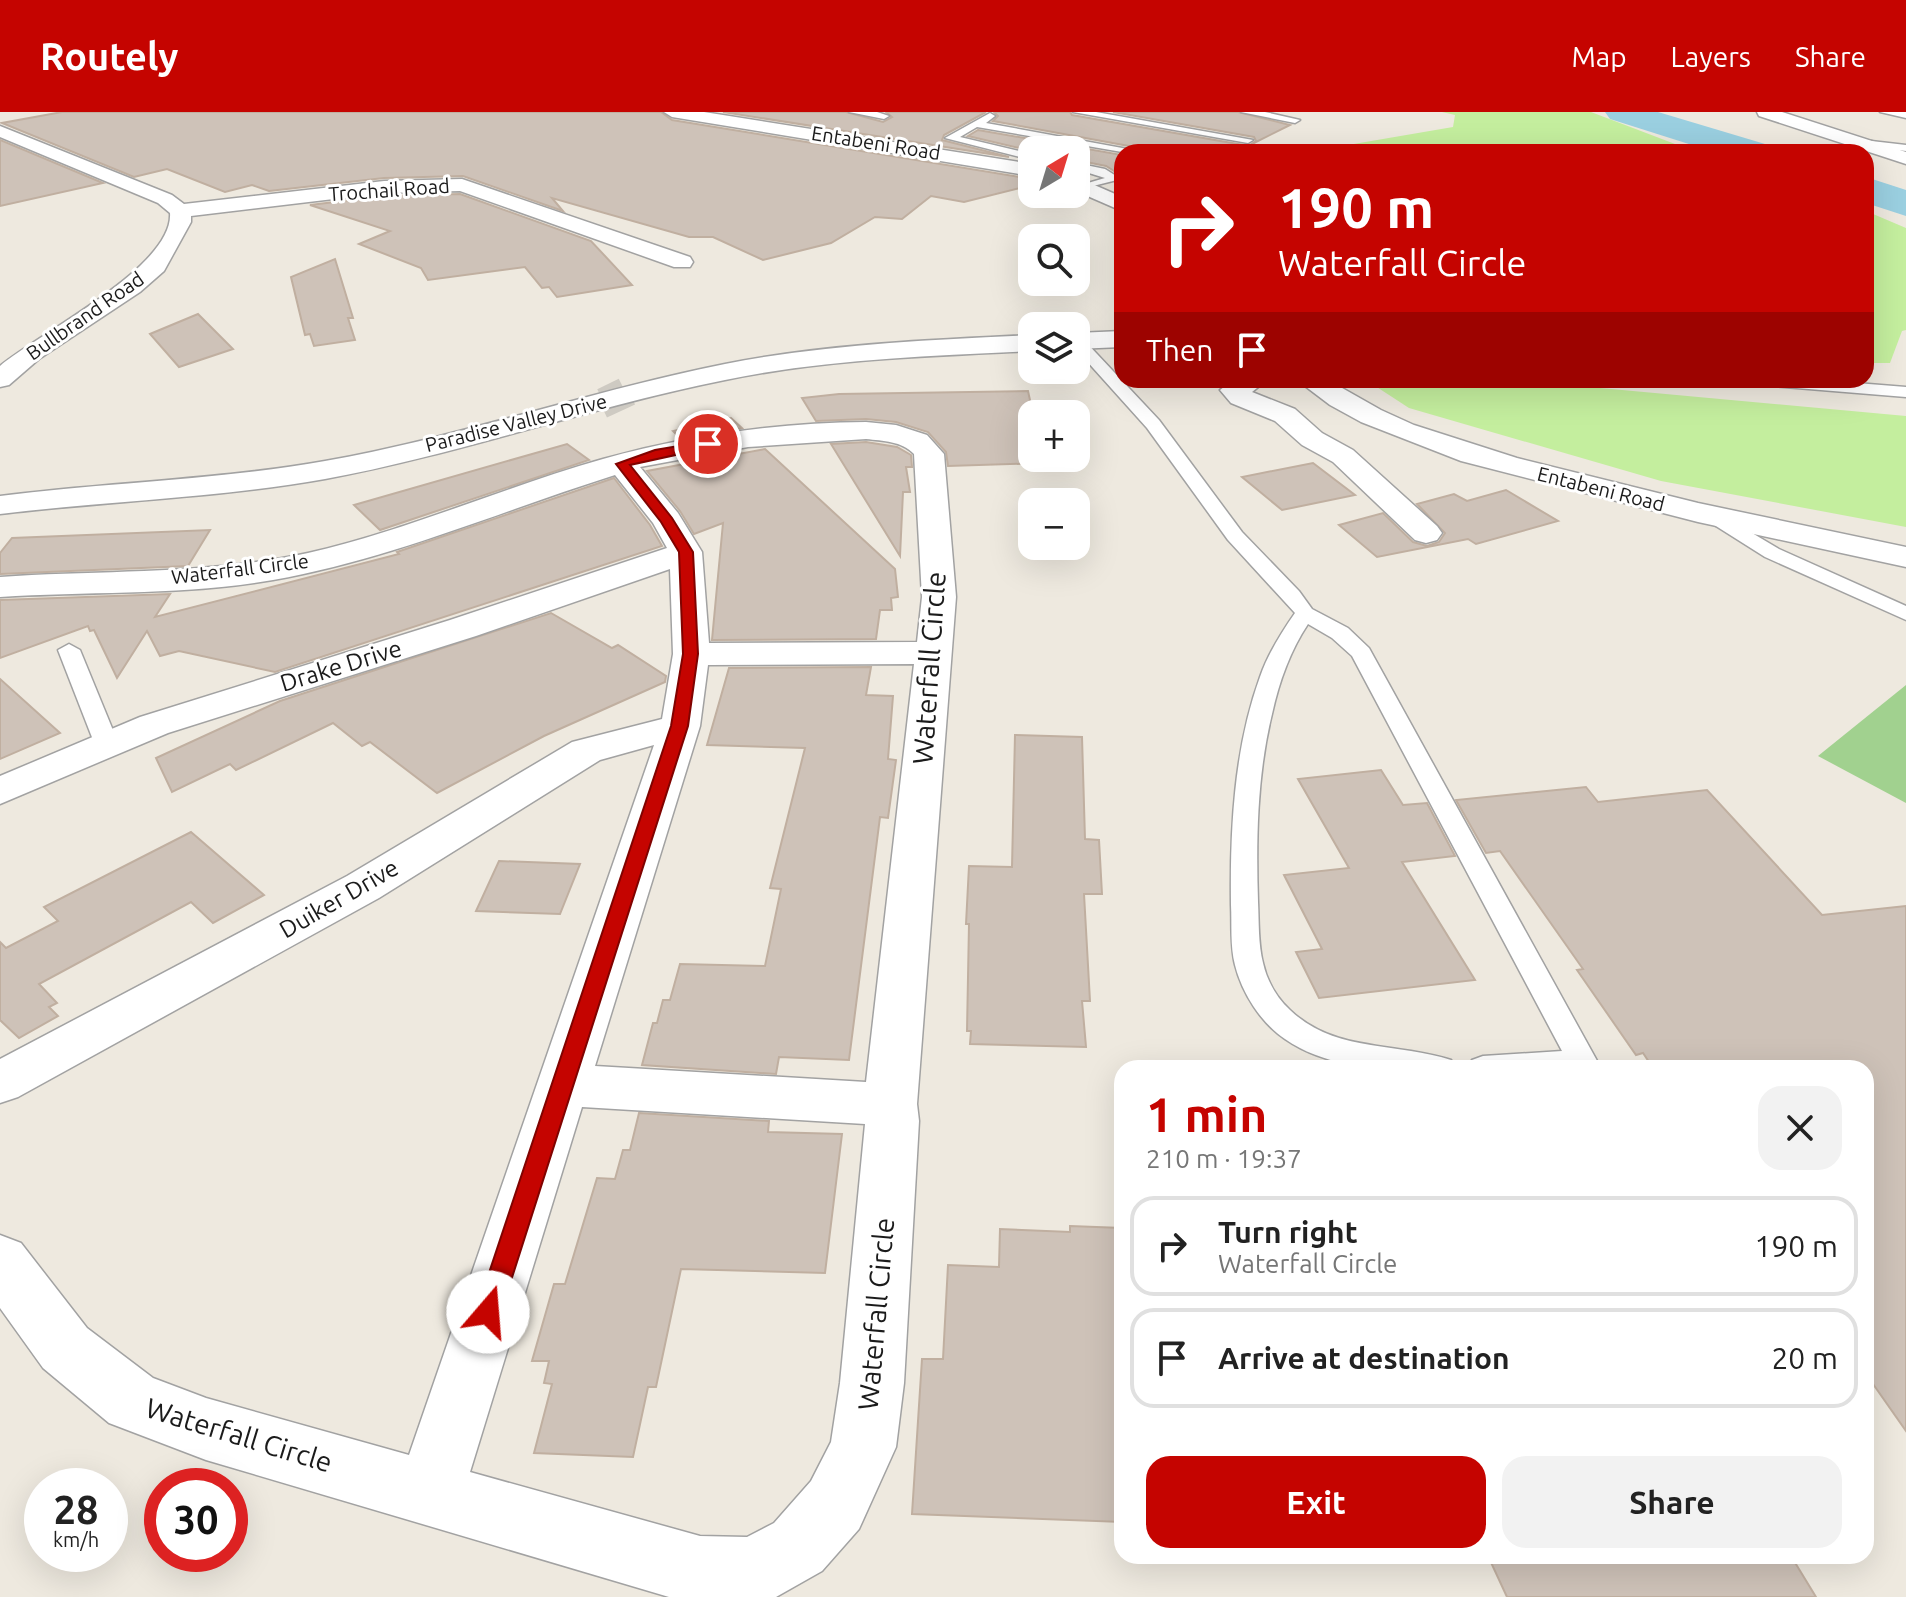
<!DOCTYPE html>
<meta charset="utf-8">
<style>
:root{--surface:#fff;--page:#f2f2f2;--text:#222;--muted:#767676;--line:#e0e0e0;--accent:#c50400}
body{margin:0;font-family:Ubuntu,sans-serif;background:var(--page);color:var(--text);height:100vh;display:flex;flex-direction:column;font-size:30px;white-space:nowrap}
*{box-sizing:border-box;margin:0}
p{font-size:26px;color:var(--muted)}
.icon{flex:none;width:44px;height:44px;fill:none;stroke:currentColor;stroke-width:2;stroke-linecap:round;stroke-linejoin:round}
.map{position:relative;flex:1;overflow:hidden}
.sheet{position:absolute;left:1114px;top:948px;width:760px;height:504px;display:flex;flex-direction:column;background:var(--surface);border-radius:24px;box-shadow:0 8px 32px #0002}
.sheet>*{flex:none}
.banner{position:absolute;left:1114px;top:32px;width:760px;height:244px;border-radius:24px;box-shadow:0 8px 32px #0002;background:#c50400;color:#fff;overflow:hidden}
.needle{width:52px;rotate:38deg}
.fabs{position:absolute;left:1018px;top:24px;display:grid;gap:16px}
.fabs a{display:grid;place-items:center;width:72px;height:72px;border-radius:16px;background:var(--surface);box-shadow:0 8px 32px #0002;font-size:40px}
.speed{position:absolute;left:24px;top:1356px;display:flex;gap:16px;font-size:40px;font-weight:700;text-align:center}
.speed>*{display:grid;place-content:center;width:104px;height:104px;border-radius:50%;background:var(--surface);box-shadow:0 8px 32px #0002;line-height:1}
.speed small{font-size:20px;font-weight:400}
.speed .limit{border:12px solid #d22;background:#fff;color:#111}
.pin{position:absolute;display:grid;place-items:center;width:68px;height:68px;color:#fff;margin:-34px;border:4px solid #fff;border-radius:50%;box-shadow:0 2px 8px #0007}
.me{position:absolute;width:88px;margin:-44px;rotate:18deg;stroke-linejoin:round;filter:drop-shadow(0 0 6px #0008)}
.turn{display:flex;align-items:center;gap:28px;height:168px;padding:0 32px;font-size:36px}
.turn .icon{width:104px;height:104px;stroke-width:2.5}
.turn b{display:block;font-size:56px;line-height:68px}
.then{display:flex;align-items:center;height:76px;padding:0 32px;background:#0003;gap:16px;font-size:30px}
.round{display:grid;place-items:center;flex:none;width:84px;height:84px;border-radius:24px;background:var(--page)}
.summary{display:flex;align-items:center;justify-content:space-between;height:136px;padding:0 32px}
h1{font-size:48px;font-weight:700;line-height:60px;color:var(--accent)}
.primary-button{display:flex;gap:16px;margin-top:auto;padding:16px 32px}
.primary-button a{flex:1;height:92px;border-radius:24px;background:var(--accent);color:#fff;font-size:32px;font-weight:700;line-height:92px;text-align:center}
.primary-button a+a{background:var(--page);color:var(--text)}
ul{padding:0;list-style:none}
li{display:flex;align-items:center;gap:24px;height:100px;margin:0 16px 12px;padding:0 16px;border:4px solid var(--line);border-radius:24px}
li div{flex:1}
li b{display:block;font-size:30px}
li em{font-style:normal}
header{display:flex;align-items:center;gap:48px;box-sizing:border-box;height:112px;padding:0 40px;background:var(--accent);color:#fff}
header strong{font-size:38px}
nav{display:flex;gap:44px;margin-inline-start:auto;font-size:28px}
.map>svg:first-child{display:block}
.grass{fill:#c4ee9e}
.forest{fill:#a1d18f}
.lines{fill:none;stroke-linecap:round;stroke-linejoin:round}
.river{fill:#9acfe0;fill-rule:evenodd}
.building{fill:#cec2b8;stroke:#c0afa0;stroke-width:2}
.minor-tunnel-far1{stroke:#cecac2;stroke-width:24;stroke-dasharray:24 12;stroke-linecap:butt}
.minor-tunnel{stroke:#cecac2;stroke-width:31;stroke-dasharray:31 15;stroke-linecap:butt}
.service-casing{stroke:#a2a2a2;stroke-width:3}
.minor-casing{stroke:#a2a2a2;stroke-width:3}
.service{fill:#fff;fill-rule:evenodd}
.minor{fill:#fff;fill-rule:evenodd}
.route{fill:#c50400;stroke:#800300;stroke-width:2}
.labels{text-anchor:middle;stroke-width:6;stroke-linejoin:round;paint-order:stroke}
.far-street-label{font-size:20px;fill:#1b1b1b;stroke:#fff}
.street-label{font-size:24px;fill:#1b1b1b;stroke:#fff}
.near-street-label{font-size:28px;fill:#1b1b1b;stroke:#fff}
</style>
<header>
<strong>Routely</strong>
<nav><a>Map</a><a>Layers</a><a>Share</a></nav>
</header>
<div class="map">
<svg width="1906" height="1485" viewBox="0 0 1906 1485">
<rect width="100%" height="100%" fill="#eee9df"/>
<!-- grass -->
<g class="grass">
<path d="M 1442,0 L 1591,0 L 1696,40 L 1307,40 L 1453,15 L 1455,3 Z"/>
<path d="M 1866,99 L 1906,116 L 1906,218 L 1902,219 L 1890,251 L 1866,251 Z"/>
<path d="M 1366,268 L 1513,268 L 1906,304 L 1906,415 L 1661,369 L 1409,296 Z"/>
</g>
<!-- forest -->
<path class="forest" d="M 1906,573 L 1906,691 L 1818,644 Z"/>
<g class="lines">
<!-- river -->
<g class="river">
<path d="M 1605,0 L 1658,0 L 1765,32 L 1770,40 L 1714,40 L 1610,7 Z"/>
<path d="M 1866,65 L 1906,78 L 1906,104 L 1866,91 Z"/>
</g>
</g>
<!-- building -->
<g class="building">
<path d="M 62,0 L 661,0 L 672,8 L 1032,67 L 1032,73 L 964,90 L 931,84 L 902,107 L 875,105 L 831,131 L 763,148 L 713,125 L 689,125 L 552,86 L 563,99 L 463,64 L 384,66 L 269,79 L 252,73 L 225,80 L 167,57 L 134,65 L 2,11 Z"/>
<path d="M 723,0 L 846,0 L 883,10 L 892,5 L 886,0 L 986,0 L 944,23 L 942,28 L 1009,45 Z"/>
<path d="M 994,0 L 1070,0 L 1072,3 L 1249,34 L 1240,38 L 1216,34 L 1197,40 L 1147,40 L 1145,37 L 993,9 L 998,4 Z"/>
<path d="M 1113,0 L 1238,0 L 1290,13 L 1250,33 L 1256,29 L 1254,25 Z"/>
<path d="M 978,18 L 1122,43 L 1122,64 L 1106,54 L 1076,48 L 1076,38 L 1032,39 L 968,24 Z"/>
<path d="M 0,28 L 103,71 L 0,94 Z"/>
<path d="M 460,82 L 591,129 L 632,173 L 557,185 L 549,175 L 542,176 L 525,155 L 428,168 L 421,156 L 359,132 L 390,119 L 310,93 L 384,84 Z"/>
<path d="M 335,147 L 353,206 L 348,206 L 355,228 L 314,234 L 310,222 L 305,223 L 291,165 Z"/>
<path d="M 198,202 L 233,237 L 179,255 L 150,222 Z"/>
<path d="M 1028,279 L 1033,302 L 1032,346 L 1044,346 L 1045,351 L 948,354 L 946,340 L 928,320 L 896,310 L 866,307 L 816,309 L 802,286 L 839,282 Z"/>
<path d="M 731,306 L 742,316 L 680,326 L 673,319 Z"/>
<path d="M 866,330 L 897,335 L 911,343 L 912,355 L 906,355 L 910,380 L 903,380 L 900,444 L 831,332 Z"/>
<path d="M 567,332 L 589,348 L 380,418 L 354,393 Z"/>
<path d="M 765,337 L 895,457 L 898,485 L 891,486 L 892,498 L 880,498 L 876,527 L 712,528 L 723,411 L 694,422 L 680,399 L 647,359 Z"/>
<path d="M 1313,351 L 1355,383 L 1282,398 L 1242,365 Z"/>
<path d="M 614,366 L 650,413 L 662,434 L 275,560 L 179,539 L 160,544 L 147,519 L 117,566 L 94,518 L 90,519 L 88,514 L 0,546 L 0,488 L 170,482 L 155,505 L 399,442 L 397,440 Z"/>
<path d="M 1506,378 L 1558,409 L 1476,432 L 1468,427 L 1377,445 L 1339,413 L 1383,401 L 1413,430 L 1427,434 L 1439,430 L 1445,421 L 1417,392 L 1454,382 L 1467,389 Z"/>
<path d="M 210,418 L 188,454 L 0,462 L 0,441 L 12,426 Z"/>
<path d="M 551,501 L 612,536 L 618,533 L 666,564 L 665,570 L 544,624 L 437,681 L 370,630 L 362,634 L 333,611 L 236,658 L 230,652 L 172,680 L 156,646 L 280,589 Z"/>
<path d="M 871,555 L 866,583 L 893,584 L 888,647 L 896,648 L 888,706 L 880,705 L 849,948 L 779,945 L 776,962 L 642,953 L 653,911 L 657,911 L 663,888 L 670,888 L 680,852 L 765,854 L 781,777 L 770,776 L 805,636 L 707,633 L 729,556 Z"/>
<path d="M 0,567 L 60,621 L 0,647 Z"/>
<path d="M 1015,623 L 1082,625 L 1085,727 L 1099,728 L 1102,782 L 1084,782 L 1090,889 L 1082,889 L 1086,935 L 970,932 L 971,919 L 967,919 L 969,812 L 966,812 L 969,754 L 1012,755 Z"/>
<path d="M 1381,658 L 1403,693 L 1427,691 L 1455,744 L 1402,750 L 1475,868 L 1319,886 L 1296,840 L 1322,837 L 1284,763 L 1349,756 L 1298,667 Z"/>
<path d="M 1586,675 L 1598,690 L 1707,678 L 1822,803 L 1906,794 L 1906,1319 L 1866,1262 L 1866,956 L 1653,956 L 1643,941 L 1636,943 L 1577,858 L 1583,857 L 1500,739 L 1486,741 L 1456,688 Z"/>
<path d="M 191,720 L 264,783 L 213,811 L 191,790 L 39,872 L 57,891 L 49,895 L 58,904 L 19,926 L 0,908 L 0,830 L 6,836 L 58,809 L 44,795 Z"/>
<path d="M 499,749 L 580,752 L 560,802 L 476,799 Z"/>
<path d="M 639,1001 L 769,1009 L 768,1020 L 842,1022 L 825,1161 L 681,1157 L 656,1275 L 648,1275 L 633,1345 L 534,1341 L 552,1272 L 544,1271 L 549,1249 L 532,1249 L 554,1172 L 565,1172 L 597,1066 L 615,1067 L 623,1038 L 630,1038 Z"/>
<path d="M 1070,1114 L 1122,1116 L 1122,1218 L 1118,1218 L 1122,1298 L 1122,1410 L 912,1402 L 922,1247 L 943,1247 L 948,1153 L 999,1155 L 1000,1117 L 1070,1120 Z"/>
<path d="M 1488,1444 L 1791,1444 L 1816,1485 L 1507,1485 Z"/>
</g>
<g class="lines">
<!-- minor-tunnel-far1 -->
<path class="minor-tunnel-far1" d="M 608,272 L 615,286"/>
<!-- minor-tunnel -->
<path class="minor-tunnel" d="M 614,284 L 621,299"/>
<!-- service casing -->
<g class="service-casing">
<g id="service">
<path d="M 849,0 L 877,0 L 889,4 L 884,7 Z"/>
<path d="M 1073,0 L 1096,0 L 1253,28 L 1248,31 Z"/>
<path d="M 1241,0 L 1265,0 L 1300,8 L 1295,11 Z"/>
<path d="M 1880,0 L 1906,0 L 1906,6 Z"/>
<path d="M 990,1 L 995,4 L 986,11 L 1144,40 L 1122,40 L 977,15 L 960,25 L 1032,42 L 1032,48 L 945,26 Z"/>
<path d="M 1854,27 L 1906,33 L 1906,39 L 1850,32 L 1849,30 Z"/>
<path d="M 1076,51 L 1105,57 L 1121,67 L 1081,77 L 1081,73 L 1105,66 L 1076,57 Z"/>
<path d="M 1076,225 L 1082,226 L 1159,308 L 1242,420 L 1299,479 L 1312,497 L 1348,516 L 1369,536 L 1601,956 L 1468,956 L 1472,948 L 1483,944 L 1562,939 L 1352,544 L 1332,526 L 1308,512 C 1290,539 1279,570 1272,602 C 1257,663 1256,728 1258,790 C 1259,810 1258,832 1263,851 C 1267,869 1277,886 1290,898 C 1335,941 1396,930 1451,948 L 1455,956 C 1397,956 1336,962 1285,927 C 1261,911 1242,881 1235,853 C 1230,834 1232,812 1231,793 C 1230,717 1234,637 1260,565 C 1268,542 1281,521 1295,501 L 1228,428 L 1147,316 L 1076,237 Z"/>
<path d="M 1753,268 L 1819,268 L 1906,275 L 1906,285 L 1761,273 Z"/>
<path d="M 1715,399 L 1779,437 L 1906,494 L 1906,508 L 1765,445 L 1708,409 L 1706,405 Z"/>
<path d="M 69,532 L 80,538 L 119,633 L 115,638 L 99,638 L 95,633 L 58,538 Z"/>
</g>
</g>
<!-- minor casing -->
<g class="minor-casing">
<g id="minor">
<path d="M 664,0 L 704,0 L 1032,52 L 1032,64 L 672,5 Z"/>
<path d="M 1757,0 L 1782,0 L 1906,40 L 1906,52 L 1759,4 Z"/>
<path d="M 0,14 L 172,83 L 184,92 L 384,69 L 462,67 L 690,145 L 693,150 L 690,155 L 674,155 L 460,79 L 384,81 L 191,104 L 191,110 L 164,159 L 140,180 L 39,247 L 9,273 L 0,275 L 0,254 C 39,221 174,155 170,101 L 158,91 L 0,25 Z"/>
<path d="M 1076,65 L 1122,85 L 1122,99 L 1076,79 Z"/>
<path d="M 1122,219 L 1122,235 L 1076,237 L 1076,221 Z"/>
<path d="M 1032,223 L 1032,239 C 929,244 826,247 725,268 C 590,295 460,342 325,367 C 218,386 108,389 0,402 L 0,384 C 108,370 218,368 325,349 C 460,325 590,279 725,252 C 826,232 929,228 1032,223 Z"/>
<path d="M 1233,268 L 1267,268 L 1252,280 L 1295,297 L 1322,321 L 1353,338 L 1437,414 L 1442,421 L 1437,428 L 1426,431 L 1415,428 L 1333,350 L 1302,333 L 1275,309 L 1231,291 L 1220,278 Z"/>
<path d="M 1297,268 L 1328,268 L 1381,298 L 1414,313 L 1517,346 L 1698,391 L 1906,435 L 1906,455 L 1698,410 L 1461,349 L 1361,310 L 1330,293 Z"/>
<path d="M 866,310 L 896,313 L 927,323 L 944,342 L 956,485 L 917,992 L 919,1009 L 904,1271 L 896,1335 L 859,1417 L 822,1459 L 776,1485 L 669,1485 L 206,1348 L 109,1311 L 43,1256 L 0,1196 L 0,1123 L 21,1131 L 87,1216 L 153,1266 L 206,1286 L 409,1343 L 654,633 L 600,648 L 379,786 L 18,985 L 0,991 L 0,947 L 347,764 L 572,630 L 662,607 L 673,542 L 670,457 L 476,524 L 168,621 L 0,692 L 0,664 L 140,605 L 450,508 L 667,436 L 653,411 L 615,363 C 501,399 391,447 273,468 C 183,484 90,479 0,485 L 0,465 C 102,458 207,463 308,441 C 409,418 504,375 603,347 C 688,323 777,311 866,310 ZM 866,327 C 883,329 902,329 914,342 L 922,485 L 917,530 L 709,531 L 702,440 L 678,401 L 640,355 L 748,335 ZM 914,552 L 866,970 L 595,954 L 700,614 L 708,553 ZM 582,995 L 865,1012 L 840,1271 L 831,1330 L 811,1369 L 774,1411 L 747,1425 L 700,1424 L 470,1360 Z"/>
</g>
</g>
<!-- service -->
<use href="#service" class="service"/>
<!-- minor -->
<use href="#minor" class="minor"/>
</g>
<!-- route -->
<path class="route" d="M 708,329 L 714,332 L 712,335 L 630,353 L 672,406 L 693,440 L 698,542 L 688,614 L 501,1200 L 497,1208 L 488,1212 L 479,1208 L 476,1200 L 671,614 L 683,542 L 679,440 L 661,410 L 616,352 L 655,338 Z"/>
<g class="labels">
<!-- far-street labels -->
<g class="far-street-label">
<text transform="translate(876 31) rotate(9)" y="7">Entabeni Road</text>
<text transform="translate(389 78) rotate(-4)" y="7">Trochail Road</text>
<text transform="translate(85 204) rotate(-35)" y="7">Bullbrand Road</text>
<text transform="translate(516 311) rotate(-14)" y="7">Paradise Valley Drive</text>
<text transform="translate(1601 377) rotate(14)" y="7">Entabeni Road</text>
<text transform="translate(240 457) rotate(-7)" y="7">Waterfall Circle</text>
</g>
<!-- street labels -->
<g class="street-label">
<text transform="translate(341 554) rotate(-17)" y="8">Drake Drive</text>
<text transform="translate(339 787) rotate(-30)" y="8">Duiker Drive</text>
</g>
<!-- near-street labels -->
<g class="near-street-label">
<text transform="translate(929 556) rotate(-86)" y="10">Waterfall Circle</text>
<text transform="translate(876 1202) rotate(-85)" y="10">Waterfall Circle</text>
<text transform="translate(239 1323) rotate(17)" y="10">Waterfall Circle</text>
</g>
</g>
</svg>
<div class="fabs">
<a><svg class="needle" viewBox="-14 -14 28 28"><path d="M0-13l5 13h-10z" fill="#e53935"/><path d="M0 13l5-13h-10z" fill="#767676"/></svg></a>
<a><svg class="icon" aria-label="search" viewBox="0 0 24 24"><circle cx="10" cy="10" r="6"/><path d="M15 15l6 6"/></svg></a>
<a><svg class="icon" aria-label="layers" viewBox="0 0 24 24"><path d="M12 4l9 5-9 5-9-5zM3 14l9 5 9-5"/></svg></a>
<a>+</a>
<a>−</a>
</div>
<div class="speed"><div>28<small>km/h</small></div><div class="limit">30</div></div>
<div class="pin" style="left:708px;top:332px;background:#d93025"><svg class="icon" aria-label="arrive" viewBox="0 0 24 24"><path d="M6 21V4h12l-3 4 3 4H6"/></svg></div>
<svg class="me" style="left:488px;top:1200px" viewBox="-20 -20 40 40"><circle r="19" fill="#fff"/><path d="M0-13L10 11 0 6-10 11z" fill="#c50400"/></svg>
<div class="banner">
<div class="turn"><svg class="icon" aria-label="right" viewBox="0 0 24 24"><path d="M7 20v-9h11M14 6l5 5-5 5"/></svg><div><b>190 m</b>Waterfall Circle</div></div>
<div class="then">Then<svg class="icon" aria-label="arrive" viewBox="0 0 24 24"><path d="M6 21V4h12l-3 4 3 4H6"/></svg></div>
</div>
<section class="sheet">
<div class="summary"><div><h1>1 min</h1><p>210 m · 19:37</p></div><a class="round"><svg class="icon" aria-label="close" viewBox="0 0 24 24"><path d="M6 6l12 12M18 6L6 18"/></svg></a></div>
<ul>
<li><svg class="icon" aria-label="right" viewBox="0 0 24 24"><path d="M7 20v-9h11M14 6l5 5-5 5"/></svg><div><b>Turn right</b><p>Waterfall Circle</p></div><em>190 m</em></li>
<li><svg class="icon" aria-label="arrive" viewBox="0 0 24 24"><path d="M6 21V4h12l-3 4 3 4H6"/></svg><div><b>Arrive at destination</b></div><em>20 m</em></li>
</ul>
<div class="primary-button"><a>Exit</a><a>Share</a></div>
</section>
</div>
